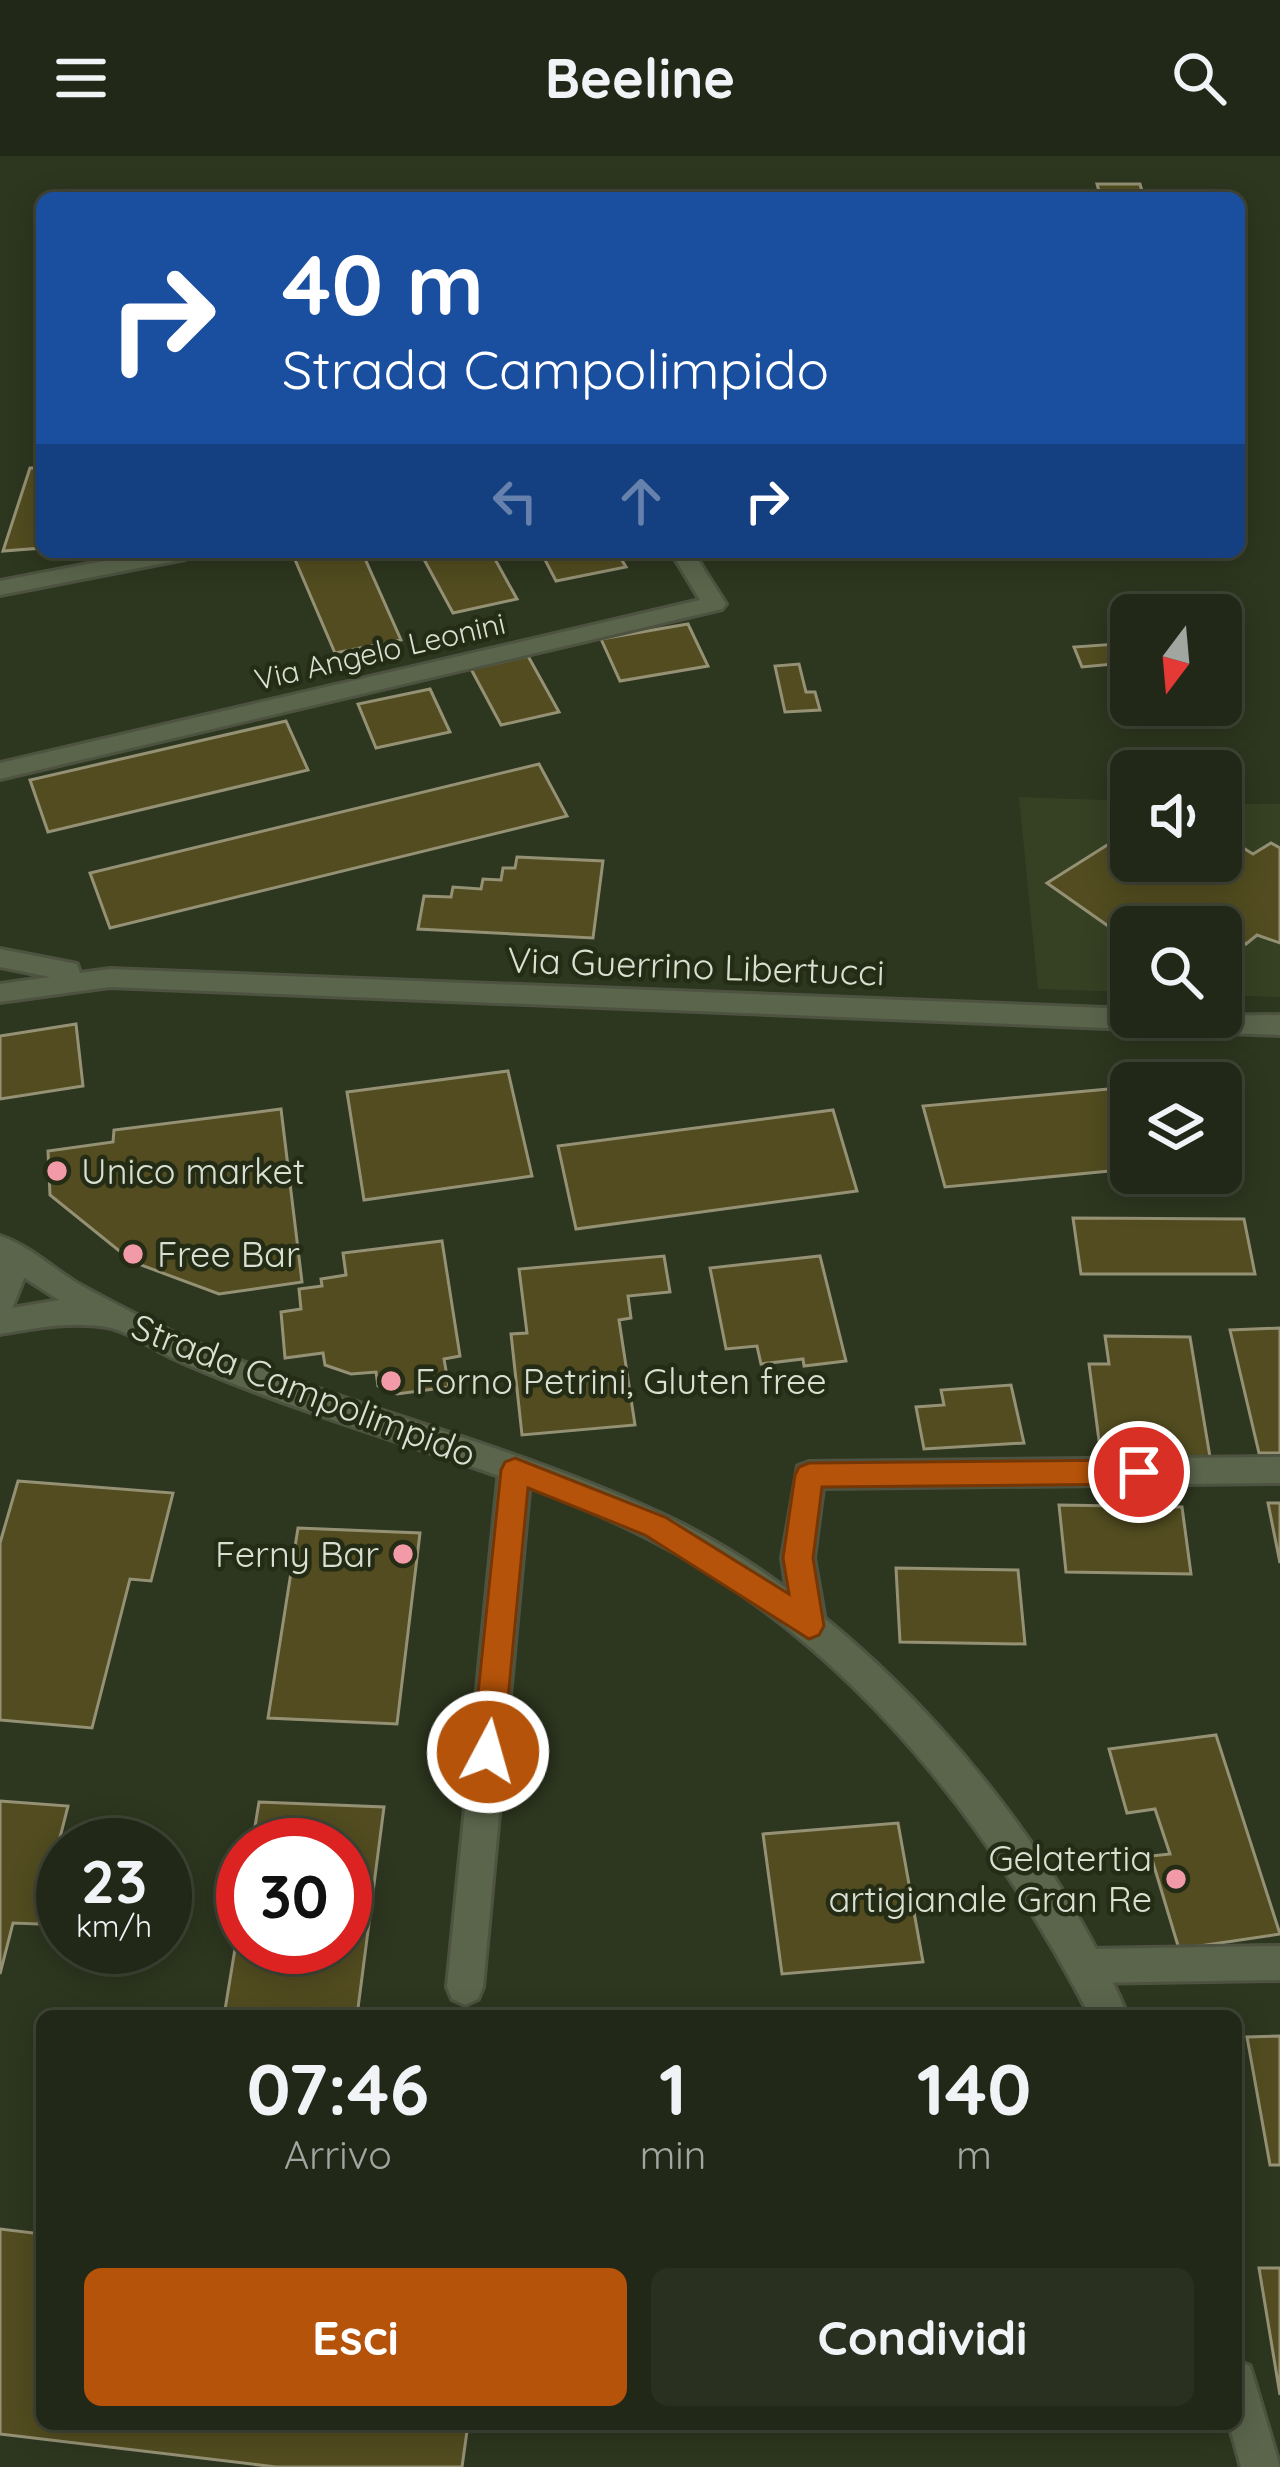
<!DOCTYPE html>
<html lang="it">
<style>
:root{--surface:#222817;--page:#2a3020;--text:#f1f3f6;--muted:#a2a6a1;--line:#3f4436;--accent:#b45309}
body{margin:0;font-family:Quicksand,sans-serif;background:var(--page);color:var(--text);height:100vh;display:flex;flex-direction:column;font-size:45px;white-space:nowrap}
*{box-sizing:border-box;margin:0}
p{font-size:39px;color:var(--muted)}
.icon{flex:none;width:66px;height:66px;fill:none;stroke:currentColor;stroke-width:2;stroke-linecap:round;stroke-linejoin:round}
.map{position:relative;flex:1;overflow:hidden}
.panel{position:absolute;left:36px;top:1854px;width:1206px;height:420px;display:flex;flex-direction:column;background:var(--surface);border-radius:18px;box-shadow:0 6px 30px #0003,0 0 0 3px var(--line)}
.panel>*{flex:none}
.banner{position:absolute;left:36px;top:36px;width:1209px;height:366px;border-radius:18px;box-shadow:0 6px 30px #0003,0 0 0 3px var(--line);background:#1a4fa0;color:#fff;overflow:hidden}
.needle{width:78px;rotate:196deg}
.tools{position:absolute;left:1110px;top:438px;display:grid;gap:24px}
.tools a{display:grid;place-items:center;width:132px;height:132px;border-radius:18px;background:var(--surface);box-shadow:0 6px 30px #0003,0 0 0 3px var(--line);font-size:60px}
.speed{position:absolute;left:36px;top:1662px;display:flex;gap:24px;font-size:60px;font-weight:700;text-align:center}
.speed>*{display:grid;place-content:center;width:156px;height:156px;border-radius:50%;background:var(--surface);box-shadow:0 6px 30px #0003,0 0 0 3px var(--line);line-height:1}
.speed small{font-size:30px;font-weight:400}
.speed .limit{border:18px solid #d22;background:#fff;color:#111}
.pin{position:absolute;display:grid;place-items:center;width:102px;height:102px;color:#fff;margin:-51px;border:6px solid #fff;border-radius:50%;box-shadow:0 3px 12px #0007}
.me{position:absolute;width:132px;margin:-66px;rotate:6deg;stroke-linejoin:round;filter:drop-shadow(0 0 9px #0008)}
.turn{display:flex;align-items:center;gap:42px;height:252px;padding:0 48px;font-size:54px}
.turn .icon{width:156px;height:156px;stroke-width:2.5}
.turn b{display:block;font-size:84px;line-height:102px}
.lanes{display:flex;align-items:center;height:114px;padding:0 48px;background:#0003;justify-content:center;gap:60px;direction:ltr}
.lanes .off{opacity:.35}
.eta{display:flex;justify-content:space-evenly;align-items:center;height:204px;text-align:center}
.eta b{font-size:72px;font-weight:700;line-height:84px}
.primary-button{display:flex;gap:24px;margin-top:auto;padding:24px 48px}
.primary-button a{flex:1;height:138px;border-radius:18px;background:var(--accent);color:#fff;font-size:48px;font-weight:700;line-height:138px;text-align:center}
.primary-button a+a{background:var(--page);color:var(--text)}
header{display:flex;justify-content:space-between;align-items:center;height:156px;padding:0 48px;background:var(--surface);font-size:54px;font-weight:700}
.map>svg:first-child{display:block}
.built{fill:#364123}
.building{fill:#524c20;stroke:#959175;stroke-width:3}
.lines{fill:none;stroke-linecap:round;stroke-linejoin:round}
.minor-casing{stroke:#4d5340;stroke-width:6}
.tertiary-casing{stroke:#4d5340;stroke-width:6}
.minor{fill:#5b654c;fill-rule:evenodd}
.tertiary{fill:#5b654c;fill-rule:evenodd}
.route{fill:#b45309;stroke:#753606;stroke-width:3}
.poi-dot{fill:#f39aa9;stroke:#242c15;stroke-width:4.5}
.labels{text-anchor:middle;stroke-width:9;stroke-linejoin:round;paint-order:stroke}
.far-street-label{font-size:30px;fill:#d9dfd1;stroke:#242c15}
.street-label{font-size:36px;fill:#d9dfd1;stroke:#242c15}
.poi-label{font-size:36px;fill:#d9dfd1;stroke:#242c15;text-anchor:start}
</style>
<header><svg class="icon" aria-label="menu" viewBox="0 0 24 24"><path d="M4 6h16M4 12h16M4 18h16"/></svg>Beeline<svg class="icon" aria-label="search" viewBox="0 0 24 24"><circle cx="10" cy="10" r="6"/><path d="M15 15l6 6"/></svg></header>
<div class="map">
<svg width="1280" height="2311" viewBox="0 0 1280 2311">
<rect width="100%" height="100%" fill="#2d361f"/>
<!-- built -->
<path class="built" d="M 1019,641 L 1131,645 L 1131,705 L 1221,705 L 1221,648 L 1280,648 L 1280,841 L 1221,839 L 1221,771 L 1131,771 L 1131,836 L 1038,833 Z"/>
<!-- building -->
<g class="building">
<path d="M 1097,28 L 1140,28 L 1144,42 L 1101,42 Z"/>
<path d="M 30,312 L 42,312 L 42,392 L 3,395 Z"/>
<path d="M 311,396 L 362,396 L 401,484 L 335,497 L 293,399 Z"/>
<path d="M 420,396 L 491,396 L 517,443 L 453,457 Z"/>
<path d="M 541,396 L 617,396 L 626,411 L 556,425 Z"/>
<path d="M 688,468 L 708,510 L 620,525 L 601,483 Z"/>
<path d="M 1131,487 L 1131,517 L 1117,518 L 1113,508 L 1082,511 L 1074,491 Z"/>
<path d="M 528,500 L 559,556 L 501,569 L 471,513 Z"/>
<path d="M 799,508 L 806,536 L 815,536 L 820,554 L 785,556 L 775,510 Z"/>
<path d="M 430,533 L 450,576 L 376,592 L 358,548 Z"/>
<path d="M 286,565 L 308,614 L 48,676 L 30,624 Z"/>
<path d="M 539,608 L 567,660 L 110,772 L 90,717 Z"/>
<path d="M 1131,674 L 1131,705 L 1221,705 L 1221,692 L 1232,685 L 1253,698 L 1271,687 L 1280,692 L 1280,787 L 1257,779 L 1246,788 L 1229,776 L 1221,781 L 1221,771 L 1131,771 L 1131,786 L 1047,727 Z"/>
<path d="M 517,701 L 603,705 L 593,782 L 418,773 L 424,740 L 451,741 L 453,731 L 481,733 L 483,723 L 501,724 L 503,712 L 515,712 Z"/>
<path d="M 76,868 L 83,930 L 0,943 L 0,880 Z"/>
<path d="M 508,915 L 532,1020 L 364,1044 L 347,936 Z"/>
<path d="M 1131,931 L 1131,1013 L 945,1031 L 923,950 Z"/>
<path d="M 281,953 L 302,1126 L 219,1138 L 133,1106 L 50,1039 L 48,995 L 113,986 L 114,974 Z"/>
<path d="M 833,954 L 857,1035 L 576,1073 L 558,990 Z"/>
<path d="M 1073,1062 L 1244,1063 L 1255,1118 L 1081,1118 Z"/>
<path d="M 442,1085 L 460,1200 L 444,1203 L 449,1231 L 397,1238 L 378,1230 L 376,1216 L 351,1218 L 325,1209 L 323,1197 L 285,1202 L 281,1156 L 301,1153 L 299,1133 L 322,1130 L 321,1123 L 346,1119 L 343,1097 Z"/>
<path d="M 664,1100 L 670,1136 L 628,1140 L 631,1162 L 619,1164 L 635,1269 L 522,1279 L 511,1178 L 527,1177 L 519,1113 Z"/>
<path d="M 820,1100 L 846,1205 L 804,1210 L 803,1203 L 761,1208 L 757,1190 L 726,1193 L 710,1112 Z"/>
<path d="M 1280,1172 L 1280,1297 L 1259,1297 L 1230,1174 Z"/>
<path d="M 1105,1180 L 1190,1181 L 1210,1301 L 1101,1300 L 1089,1208 L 1109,1208 Z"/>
<path d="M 1011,1229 L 1024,1287 L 924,1293 L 916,1251 L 944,1249 L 941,1234 Z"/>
<path d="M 18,1325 L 173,1337 L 151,1425 L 130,1423 L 92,1572 L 0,1564 L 0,1387 Z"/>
<path d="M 1268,1347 L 1280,1347 L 1280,1407 Z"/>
<path d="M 1059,1349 L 1182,1351 L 1191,1418 L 1066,1416 Z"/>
<path d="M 298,1372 L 420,1377 L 397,1568 L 268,1562 Z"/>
<path d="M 896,1412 L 1018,1414 L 1025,1488 L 900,1486 Z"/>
<path d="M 1216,1579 L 1280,1778 L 1179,1793 L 1151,1700 L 1170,1698 L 1155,1653 L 1127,1657 L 1109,1593 Z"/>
<path d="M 0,1645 L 68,1650 L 38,1768 L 13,1767 L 0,1818 Z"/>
<path d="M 259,1646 L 384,1651 L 357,1860 L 224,1860 L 243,1744 L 243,1791 L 345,1791 L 345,1689 L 252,1689 Z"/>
<path d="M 898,1667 L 923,1806 L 782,1818 L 763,1678 Z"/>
<path d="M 1280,1880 L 1280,2009 L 1270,2009 L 1247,1881 Z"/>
<path d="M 0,2073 L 42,2078 L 42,2268 L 468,2268 L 462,2311 L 276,2311 L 0,2278 Z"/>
<path d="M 1259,2112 L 1280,2112 L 1280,2239 Z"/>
</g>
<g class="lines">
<!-- minor casing -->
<g class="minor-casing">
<g id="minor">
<path d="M 150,396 L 196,396 L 185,403 L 0,439 L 0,425 Z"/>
<path d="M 671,396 L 693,396 L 726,448 L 722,453 L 0,623 L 0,607 L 700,444 Z"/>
<path d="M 0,793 L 77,808 L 80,817 L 110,813 L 1131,853 L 1131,861 L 1280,859 L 1280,879 L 110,831 L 0,846 L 0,828 L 50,821 L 0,811 Z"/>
<path d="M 10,1087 L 20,1090 L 27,1115 L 11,1155 L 0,1159 L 0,1090 Z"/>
<path d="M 515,1301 L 526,1305 L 531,1314 L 483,1831 L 478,1843 L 465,1849 L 452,1843 L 447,1831 L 499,1314 L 504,1305 Z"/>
<path d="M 1280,1301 L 1280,1327 L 823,1332 L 814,1402 L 826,1470 L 821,1480 L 809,1484 L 797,1480 L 792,1470 L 782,1402 L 798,1310 L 809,1306 Z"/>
<path d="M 1280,1790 L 1280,1824 L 1086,1827 L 1073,1822 L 1068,1810 L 1073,1798 L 1086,1793 Z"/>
</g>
</g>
<!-- tertiary casing -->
<g class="tertiary-casing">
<g id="tertiary">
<path d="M 0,1080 C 28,1089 52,1112 77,1127 C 127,1155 180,1181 233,1202 C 377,1258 528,1295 668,1361 C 861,1453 1045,1664 1128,1860 L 1090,1860 C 989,1666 847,1483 648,1382 C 537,1326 415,1294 299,1252 C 257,1237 214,1221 173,1202 C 153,1193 128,1175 107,1171 C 71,1165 36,1172 0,1178 L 0,1154 L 59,1144 L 0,1106 Z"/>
<path d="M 1236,2204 L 1250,2210 L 1280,2311 L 1241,2311 L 1229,2268 L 1236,2268 Z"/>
</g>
</g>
<!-- minor -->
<use href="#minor" class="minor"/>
<!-- tertiary -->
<use href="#tertiary" class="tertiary"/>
</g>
<!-- route -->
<path class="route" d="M 515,1302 L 665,1361 L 789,1438 L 783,1402 L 795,1319 L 799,1311 L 809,1307 L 1139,1304 L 1149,1307 L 1153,1316 L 1149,1324 L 1139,1328 L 822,1331 L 813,1402 L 824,1470 L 819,1479 L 809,1483 L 645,1379 L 528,1332 L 503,1596 L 499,1606 L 488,1610 L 477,1606 L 472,1596 L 501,1314 L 505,1306 Z"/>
<!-- markers -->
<g class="poi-dot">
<circle cx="57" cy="1015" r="12"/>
<circle cx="133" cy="1098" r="12"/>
<circle cx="391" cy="1225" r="12"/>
<circle cx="403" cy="1398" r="12"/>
<circle cx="1176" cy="1723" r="12"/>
</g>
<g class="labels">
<!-- far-street labels -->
<g class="far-street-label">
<text transform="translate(380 496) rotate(-13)" y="10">Via Angelo Leonini</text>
</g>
<!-- street labels -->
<g class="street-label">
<text transform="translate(696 810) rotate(2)" y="13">Via Guerrino Libertucci</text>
<text transform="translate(304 1234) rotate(21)" y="13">Strada Campolimpido</text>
</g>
<!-- poi labels -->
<g class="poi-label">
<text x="81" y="1028">Unico market</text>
<text x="157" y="1111">Free Bar</text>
<text x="415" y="1238">Forno Petrini, Gluten free</text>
<text x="379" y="1411" text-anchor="end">Ferny Bar</text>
<text x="1152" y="1715" text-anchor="end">Gelatertia<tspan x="1152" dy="41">artigianale Gran Re</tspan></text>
</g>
</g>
</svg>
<div class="tools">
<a><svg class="needle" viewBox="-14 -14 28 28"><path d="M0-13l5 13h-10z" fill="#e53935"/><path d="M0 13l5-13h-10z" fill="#a2a6a1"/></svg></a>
<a><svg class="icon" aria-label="sound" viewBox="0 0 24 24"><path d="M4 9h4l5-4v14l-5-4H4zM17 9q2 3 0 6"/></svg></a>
<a><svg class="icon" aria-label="search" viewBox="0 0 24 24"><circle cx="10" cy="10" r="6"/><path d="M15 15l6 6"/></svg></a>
<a><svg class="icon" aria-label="layers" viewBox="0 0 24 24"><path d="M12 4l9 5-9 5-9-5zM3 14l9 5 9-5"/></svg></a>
</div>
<div class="speed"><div>23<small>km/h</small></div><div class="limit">30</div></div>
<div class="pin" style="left:1139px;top:1316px;background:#d93025"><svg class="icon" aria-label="arrive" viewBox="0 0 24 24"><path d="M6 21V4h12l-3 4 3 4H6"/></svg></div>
<svg class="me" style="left:488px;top:1596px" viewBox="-20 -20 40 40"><circle r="17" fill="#b45309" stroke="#fff" stroke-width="3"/><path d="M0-11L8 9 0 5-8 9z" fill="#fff"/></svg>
<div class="banner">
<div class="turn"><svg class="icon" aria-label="right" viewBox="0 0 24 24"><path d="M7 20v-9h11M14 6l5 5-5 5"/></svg><div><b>40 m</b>Strada Campolimpido</div></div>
<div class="lanes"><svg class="icon off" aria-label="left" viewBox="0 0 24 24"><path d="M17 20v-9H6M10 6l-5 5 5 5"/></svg><svg class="icon off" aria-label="ahead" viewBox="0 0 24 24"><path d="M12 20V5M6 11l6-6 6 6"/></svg><svg class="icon" aria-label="right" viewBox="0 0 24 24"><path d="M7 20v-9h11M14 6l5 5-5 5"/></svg></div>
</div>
<section class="panel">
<div class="eta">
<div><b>07:46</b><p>Arrivo</p></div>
<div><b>1</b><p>min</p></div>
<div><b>140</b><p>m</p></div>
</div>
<div class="primary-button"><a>Esci</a><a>Condividi</a></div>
</section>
</div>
